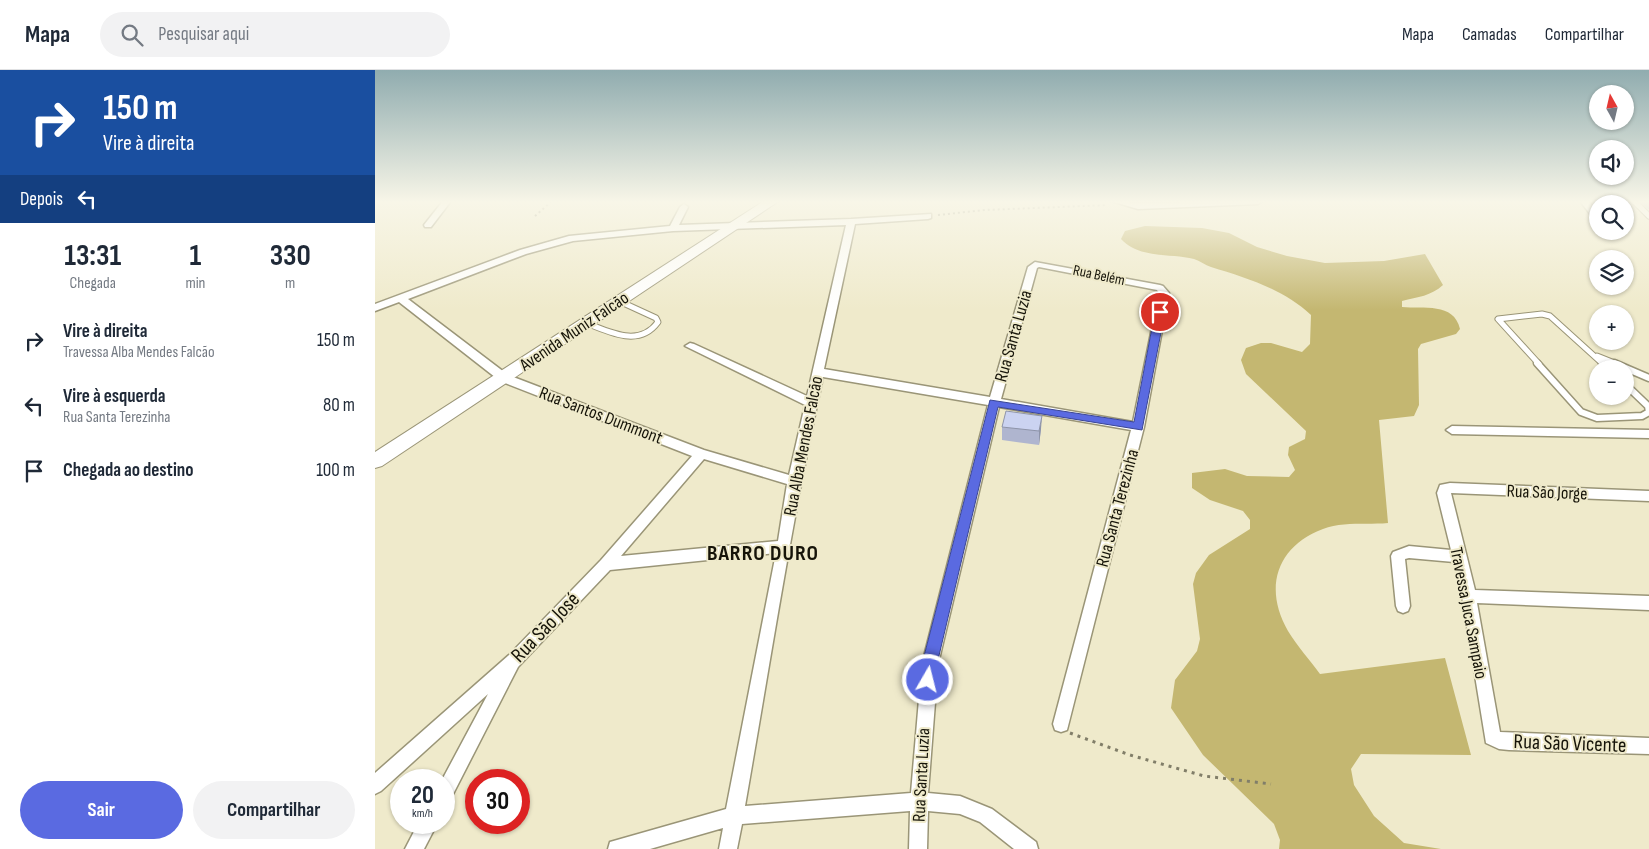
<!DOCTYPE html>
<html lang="pt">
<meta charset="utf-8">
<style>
:root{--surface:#fff;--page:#f2f2f3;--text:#1f2937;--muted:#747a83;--line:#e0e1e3;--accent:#5a6ae1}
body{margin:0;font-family:"Sofia Sans Condensed",sans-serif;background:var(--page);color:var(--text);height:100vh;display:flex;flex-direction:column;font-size:19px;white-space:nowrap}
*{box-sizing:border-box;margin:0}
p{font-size:16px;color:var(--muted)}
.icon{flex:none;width:28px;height:28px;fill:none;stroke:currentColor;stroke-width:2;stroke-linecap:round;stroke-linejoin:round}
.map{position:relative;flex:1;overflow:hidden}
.sheet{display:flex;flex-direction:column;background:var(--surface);width:375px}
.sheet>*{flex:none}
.banner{background:#1a4fa0;color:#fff;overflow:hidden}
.needle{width:32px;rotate:352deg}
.fabs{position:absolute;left:1214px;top:15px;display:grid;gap:10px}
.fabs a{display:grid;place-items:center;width:45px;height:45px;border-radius:50%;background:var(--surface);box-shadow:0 1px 4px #0004;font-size:25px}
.speed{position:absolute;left:15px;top:699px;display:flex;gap:10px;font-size:25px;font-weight:700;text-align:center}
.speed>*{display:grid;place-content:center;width:65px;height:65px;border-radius:50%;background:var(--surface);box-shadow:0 1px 4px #0004;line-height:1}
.speed small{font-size:12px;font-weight:400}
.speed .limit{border:8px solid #d22;background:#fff;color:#111}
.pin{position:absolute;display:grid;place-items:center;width:42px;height:42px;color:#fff;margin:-21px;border:2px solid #fff;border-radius:50%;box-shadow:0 1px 5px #0007}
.me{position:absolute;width:55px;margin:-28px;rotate:8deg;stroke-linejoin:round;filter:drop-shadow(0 0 4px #0008)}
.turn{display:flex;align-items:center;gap:18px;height:105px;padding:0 20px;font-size:22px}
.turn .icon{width:65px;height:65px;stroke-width:2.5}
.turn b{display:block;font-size:35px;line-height:42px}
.then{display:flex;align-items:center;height:48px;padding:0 20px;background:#0003;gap:10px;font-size:19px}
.eta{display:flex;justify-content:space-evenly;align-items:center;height:85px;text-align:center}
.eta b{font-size:30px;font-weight:700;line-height:35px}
.button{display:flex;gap:10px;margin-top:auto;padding:10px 20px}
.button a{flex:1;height:58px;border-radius:30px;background:var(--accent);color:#fff;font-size:20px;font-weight:700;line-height:58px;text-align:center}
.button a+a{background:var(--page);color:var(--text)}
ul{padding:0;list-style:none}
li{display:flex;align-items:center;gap:15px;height:65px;padding:0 20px}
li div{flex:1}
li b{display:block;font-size:19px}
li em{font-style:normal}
header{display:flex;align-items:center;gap:30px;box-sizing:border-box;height:70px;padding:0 25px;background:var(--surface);border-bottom:1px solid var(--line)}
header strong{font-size:24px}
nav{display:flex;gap:28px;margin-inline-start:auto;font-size:18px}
.search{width:350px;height:45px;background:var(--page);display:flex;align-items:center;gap:12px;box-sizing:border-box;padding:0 18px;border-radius:28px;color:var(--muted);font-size:19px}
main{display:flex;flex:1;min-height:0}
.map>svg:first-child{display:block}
.forest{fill:#c4b771}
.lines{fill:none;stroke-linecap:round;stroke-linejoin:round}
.lane-far1-casing{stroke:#9a9577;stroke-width:7}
.lane-casing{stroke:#9a9577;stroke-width:9}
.street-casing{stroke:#9a9577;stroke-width:3}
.primary-casing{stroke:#9a9577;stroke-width:2}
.path-far1{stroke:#817e69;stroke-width:2;stroke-dasharray:2 3;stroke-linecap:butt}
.path{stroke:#817e69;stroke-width:3;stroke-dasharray:3 5;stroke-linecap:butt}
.lane-far1{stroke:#fff;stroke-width:5}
.lane{stroke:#fff;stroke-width:6}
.street{fill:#fff;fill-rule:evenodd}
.primary{fill:#fff;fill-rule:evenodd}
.wall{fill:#afb5cf}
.shaded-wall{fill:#8e94a9}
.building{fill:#cbd3f1;stroke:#8e94a9}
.route{fill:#5a6ae1;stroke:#3a4592}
.labels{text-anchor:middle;stroke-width:4;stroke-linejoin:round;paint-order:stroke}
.far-street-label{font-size:15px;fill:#161409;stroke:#efeacb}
.street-label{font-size:18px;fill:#161409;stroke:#efeacb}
.near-street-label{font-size:21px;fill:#161409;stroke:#efeacb}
.district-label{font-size:22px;font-weight:bold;letter-spacing:1px;fill:#161409;stroke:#efeacb}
</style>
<header>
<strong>Mapa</strong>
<div class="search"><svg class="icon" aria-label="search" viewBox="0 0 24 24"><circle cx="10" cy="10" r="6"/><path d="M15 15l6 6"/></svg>Pesquisar aqui</div>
<nav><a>Mapa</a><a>Camadas</a><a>Compartilhar</a></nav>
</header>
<main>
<section class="sheet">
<div class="banner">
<div class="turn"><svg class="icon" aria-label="right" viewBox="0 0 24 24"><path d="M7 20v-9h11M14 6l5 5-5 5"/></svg><div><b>150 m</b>Vire à direita</div></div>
<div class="then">Depois<svg class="icon" aria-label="left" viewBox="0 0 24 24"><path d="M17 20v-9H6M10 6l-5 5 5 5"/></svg></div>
</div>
<div class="eta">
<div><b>13:31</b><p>Chegada</p></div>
<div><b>1</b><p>min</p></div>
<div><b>330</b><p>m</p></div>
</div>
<ul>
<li><svg class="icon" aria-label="right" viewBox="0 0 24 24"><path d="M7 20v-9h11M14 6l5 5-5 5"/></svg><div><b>Vire à direita</b><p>Travessa Alba Mendes Falcão</p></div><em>150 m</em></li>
<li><svg class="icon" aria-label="left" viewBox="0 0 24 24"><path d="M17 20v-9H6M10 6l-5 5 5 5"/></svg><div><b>Vire à esquerda</b><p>Rua Santa Terezinha</p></div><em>80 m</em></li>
<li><svg class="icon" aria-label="arrive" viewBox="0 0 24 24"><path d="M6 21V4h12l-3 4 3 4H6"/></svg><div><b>Chegada ao destino</b></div><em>100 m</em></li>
</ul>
<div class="button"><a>Sair</a><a>Compartilhar</a></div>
</section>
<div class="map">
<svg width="1274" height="779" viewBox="0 0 1274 779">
<rect width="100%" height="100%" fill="#efeacb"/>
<!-- forest -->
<path class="forest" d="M 770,156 L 827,158 L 854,163 L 882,177 L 912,186 L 950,193 L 1009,191 L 1050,184 L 1068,215 C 1056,226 1043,227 1027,231 L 1027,237 C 1048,239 1079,232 1085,259 L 1081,264 L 1046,274 L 1043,279 L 1044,335 L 1039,346 L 1004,350 L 1013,453 C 992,455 968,451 948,459 C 902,476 888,518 913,561 C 922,576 935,590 945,604 L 1070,588 L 1096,685 L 986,684 L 976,699 L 979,715 L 999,746 L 1029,773 L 1066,779 L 904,779 L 905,770 L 899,754 L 828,685 L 796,638 L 800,610 L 822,581 L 825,569 L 818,514 L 821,503 L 834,485 L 875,459 L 875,450 L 868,441 L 835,430 L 817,418 L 817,403 L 850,399 L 872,406 L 914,407 L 920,400 L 913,385 L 914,377 L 930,369 L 931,361 L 871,304 L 866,290 L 871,278 L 886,273 L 896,273 L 927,282 L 935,274 L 936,245 C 908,219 872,208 836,197 C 830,195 825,191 819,189 C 796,183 764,189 746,169 L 750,161 Z"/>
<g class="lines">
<!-- lane-far1 casing -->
<g class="lane-far1-casing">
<g id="lane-far1">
<path d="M 1259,131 L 1274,146"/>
<path d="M 211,253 C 235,262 264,278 283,252 L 281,248 L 244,231"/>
<path d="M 1222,286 L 1242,294"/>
<path d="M 1164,294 L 1123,249 L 1167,244 L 1175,246 L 1228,294"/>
</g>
</g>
<!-- lane casing -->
<g class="lane-casing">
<g id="lane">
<path d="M 1162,293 L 1206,342 L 1222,348 L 1267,346 L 1274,342 L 1273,336 L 1250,314"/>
<path d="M 1227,293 L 1233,299"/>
<path d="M 1239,293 L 1274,308"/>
</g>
</g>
<!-- street casing -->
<g class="street-casing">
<g id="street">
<path d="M 68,131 L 76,131 L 56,157 L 50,157 L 49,155 Z"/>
<path d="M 736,131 L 763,133 L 887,131 L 883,134 L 763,139 Z"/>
<path d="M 1205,131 L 1213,131 L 1222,142 L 1222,150 L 1219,149 Z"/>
<path d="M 309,134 L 313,137 L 304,155 L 476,149 L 556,144 L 556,148 L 553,149 L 480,154 L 449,299 L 615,327 L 653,197 L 660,192 L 785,215 L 788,216 L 794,223 L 769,357 L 692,660 L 686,662 L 680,660 L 678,654 L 756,360 L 624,337 L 563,594 L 553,723 L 585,726 L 617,739 L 661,772 L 663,779 L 639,779 L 605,752 L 585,744 L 553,741 L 552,779 L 534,779 L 535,741 L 367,754 L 362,779 L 344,779 L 348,758 L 275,779 L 233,779 L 235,772 L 242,770 L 351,739 L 401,483 L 235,500 L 143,597 L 75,730 L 69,733 L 69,710 L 67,710 L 113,624 L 6,721 L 0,724 L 0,703 L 134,585 L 226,490 L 317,386 L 125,311 L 24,232 L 0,241 L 0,234 L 145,180 L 194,166 L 295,156 L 305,137 ZM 471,155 L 432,326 L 319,274 L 315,273 L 310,276 L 430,335 L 414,405 L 329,380 L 133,305 L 33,229 L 151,184 L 198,171 L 298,161 ZM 664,197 L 782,220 L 784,223 L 758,352 L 626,329 L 662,198 ZM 448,307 L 613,335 L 547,594 L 536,723 L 370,736 C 395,593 417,449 448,307 ZM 329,389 L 412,414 L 403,471 L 246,486 Z"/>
<path d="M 1077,356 L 1274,360 L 1274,368 L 1077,364 L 1071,360 Z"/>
<path d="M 1075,413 L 1274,421 L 1274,431 L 1076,423 L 1100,520 L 1274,526 L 1274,540 L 1102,533 L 1125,662 L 1274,668 L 1274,684 L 1134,680 L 1124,679 L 1111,673 L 1087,526 L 1079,492 L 1034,488 L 1030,489 L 1035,536 L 1033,541 L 1028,543 L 1023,541 L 1021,536 L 1016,486 L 1018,482 L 1034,476 L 1076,480 L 1062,423 L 1065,415 Z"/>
<path d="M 44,752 L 63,752 L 49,779 L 30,779 Z"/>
</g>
</g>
<!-- primary casing -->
<g class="primary-casing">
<path id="primary" d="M 389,131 L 404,131 L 7,396 L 0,398 L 0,382 Z"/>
</g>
<!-- path-far1 -->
<g class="path-far1">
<path d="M 563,145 L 609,140 L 732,135"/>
<path d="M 160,146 L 177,131"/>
</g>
<!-- path -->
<path class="path" d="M 695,663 L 755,685 L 829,706 L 896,714"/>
<!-- lane-far1 -->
<use href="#lane-far1" class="lane-far1"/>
<!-- lane -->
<use href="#lane" class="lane"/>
<!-- street -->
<use href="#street" class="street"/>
<!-- primary -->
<use href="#primary" class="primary"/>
</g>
<!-- wall -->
<g class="wall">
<path d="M 1264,131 L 1274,131 L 1274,139 L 1273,139 Z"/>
<path d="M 627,357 L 666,359 L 664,375 L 627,370 Z"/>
</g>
<!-- shaded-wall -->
<path class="shaded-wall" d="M 667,346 L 666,359 L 664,375 L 664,361 Z"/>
<!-- building -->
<path class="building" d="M 631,341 L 667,346 L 664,361 L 627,357 Z"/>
<!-- sky -->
<linearGradient id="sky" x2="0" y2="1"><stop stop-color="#90acaf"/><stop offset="0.55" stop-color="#f8f6e8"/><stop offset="1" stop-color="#f8f6e8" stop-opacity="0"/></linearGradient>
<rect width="1274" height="240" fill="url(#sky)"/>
<!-- route -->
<path class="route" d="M 785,239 L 790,242 L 767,360 L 623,337 L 562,594 L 558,615 L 553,617 L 548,615 L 546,610 L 547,594 L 615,330 L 759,352 L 780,242 Z"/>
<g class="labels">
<!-- far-street labels -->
<g class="far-street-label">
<text transform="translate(724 205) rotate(12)" y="5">Rua Belém</text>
</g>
<!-- street labels -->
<g class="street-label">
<text transform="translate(199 261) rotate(-34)" y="6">Avenida Muniz Falcão</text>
<text transform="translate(638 266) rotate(-74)" y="6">Rua Santa Luzia</text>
<text transform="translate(226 345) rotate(21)" y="6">Rua Santos Dummont</text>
<text transform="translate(428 376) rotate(-79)" y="6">Rua Alba Mendes Falcão</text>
<text transform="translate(1172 422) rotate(2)" y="6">Rua São Jorge</text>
<text transform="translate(742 438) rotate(-75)" y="6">Rua Santa Terezinha</text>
<text transform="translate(1094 543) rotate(79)" y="6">Travessa Juca Sampaio</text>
<text transform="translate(546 705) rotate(-87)" y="6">Rua Santa Luzia</text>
</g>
<!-- near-street labels -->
<g class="near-street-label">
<text transform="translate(170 557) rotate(-46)" y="7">Rua São José</text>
<text transform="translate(1195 673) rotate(2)" y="7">Rua São Vicente</text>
</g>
<!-- district labels -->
<g class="district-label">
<text x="388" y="490">BARRO DURO</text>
</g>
</g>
</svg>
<div class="fabs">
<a><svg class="needle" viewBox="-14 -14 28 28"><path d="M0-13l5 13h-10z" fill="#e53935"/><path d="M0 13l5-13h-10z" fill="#747a83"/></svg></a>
<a><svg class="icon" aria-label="sound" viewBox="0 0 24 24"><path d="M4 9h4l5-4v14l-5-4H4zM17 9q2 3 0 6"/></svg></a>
<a><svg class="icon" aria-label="search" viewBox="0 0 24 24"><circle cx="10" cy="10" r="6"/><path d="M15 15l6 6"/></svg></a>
<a><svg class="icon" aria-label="layers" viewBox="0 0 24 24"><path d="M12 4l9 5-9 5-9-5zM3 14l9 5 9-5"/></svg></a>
<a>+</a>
<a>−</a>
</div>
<div class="speed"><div>20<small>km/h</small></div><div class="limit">30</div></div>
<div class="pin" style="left:785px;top:242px;background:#d93025"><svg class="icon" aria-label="arrive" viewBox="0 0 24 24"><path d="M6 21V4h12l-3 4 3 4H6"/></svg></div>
<svg class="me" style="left:553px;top:610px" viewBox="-20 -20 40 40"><circle r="17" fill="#5a6ae1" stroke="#fff" stroke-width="3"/><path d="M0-11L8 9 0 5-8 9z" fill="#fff"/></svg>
</div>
</main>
